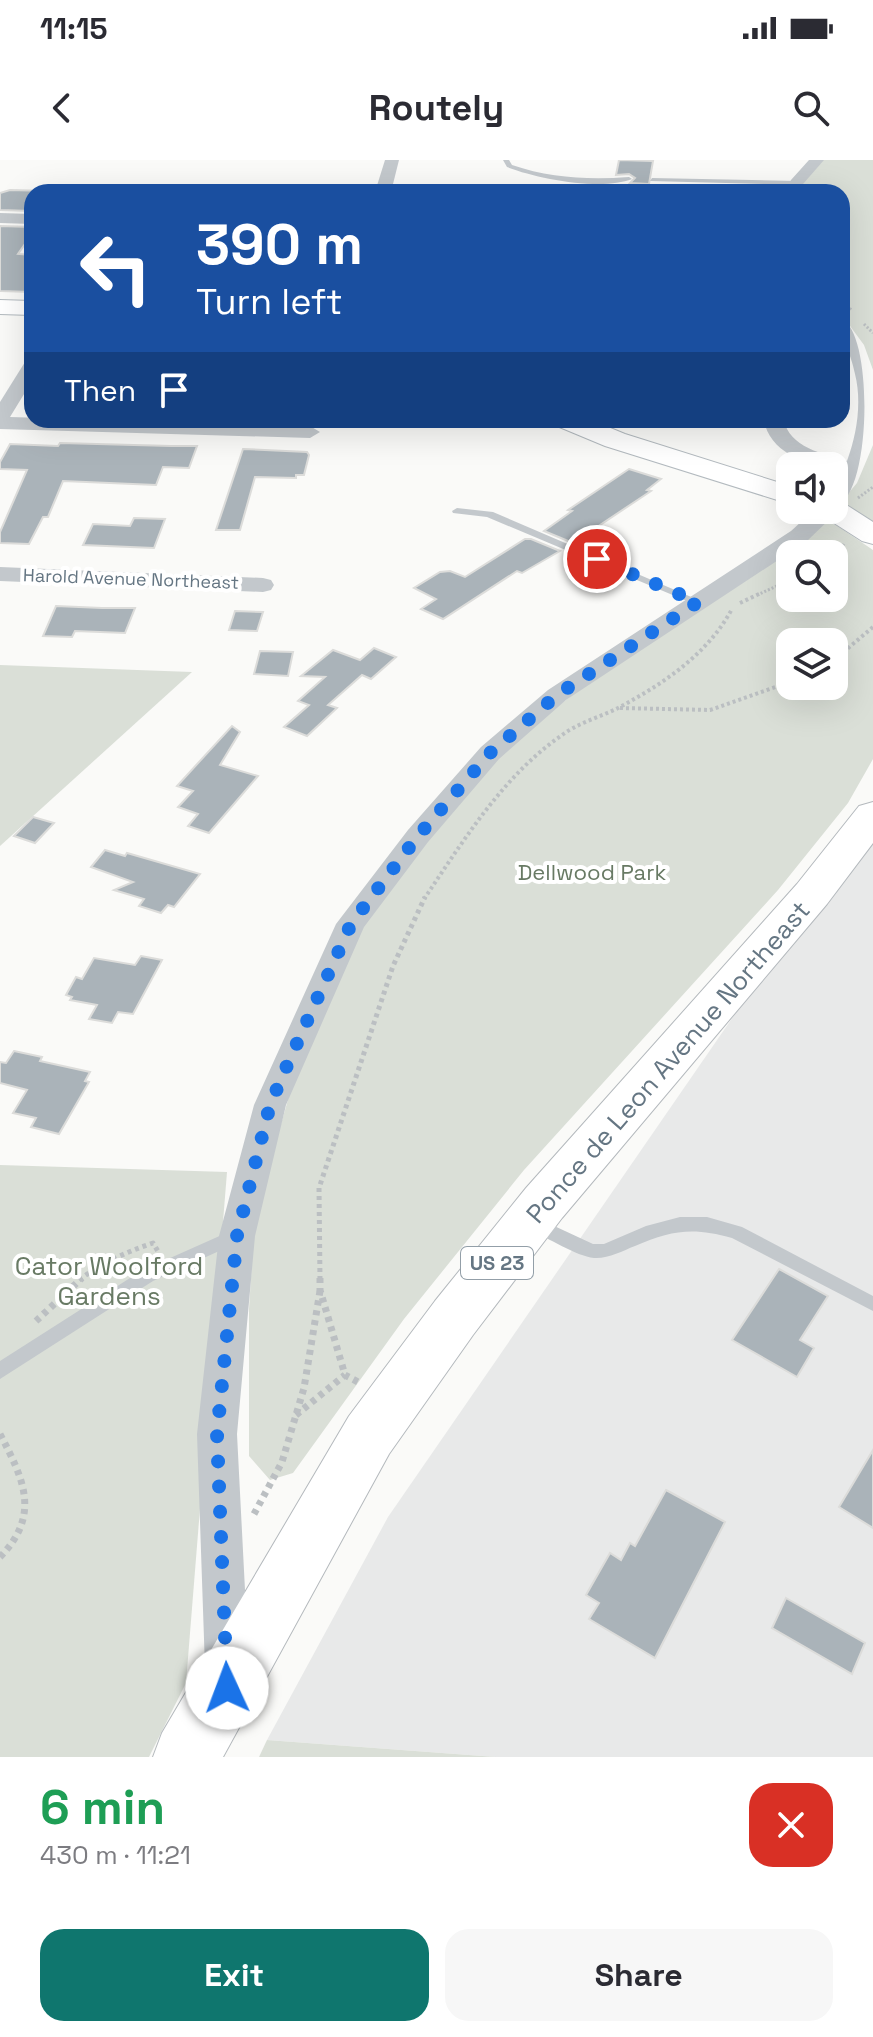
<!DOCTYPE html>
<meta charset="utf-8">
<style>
:root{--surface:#fff;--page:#f7f7f7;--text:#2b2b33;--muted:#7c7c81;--accent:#0f766e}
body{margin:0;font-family:"Space Grotesk",sans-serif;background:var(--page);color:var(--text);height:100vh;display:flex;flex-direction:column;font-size:30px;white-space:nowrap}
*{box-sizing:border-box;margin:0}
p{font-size:26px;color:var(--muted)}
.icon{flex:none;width:44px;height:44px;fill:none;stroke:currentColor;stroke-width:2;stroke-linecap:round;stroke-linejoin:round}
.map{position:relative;height:1597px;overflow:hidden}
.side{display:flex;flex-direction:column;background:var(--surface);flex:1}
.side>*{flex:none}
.guide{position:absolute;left:24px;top:24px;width:826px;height:244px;border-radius:24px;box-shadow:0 8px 32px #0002;background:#1a4fa0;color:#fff;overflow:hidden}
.tools{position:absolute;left:776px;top:292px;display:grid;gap:16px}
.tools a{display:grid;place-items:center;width:72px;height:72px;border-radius:16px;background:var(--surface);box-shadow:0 8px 32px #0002;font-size:40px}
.pin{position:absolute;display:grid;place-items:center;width:68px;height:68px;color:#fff;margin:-34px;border:4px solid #fff;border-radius:50%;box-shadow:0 2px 8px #0007}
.me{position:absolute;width:88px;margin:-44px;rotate:358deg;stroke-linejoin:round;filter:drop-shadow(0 0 6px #0008)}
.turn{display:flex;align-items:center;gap:28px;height:168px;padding:0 40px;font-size:36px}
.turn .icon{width:104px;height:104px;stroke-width:2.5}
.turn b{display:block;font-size:56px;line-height:68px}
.then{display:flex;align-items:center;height:76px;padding:0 40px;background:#0003;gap:16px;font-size:30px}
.round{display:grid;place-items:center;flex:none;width:84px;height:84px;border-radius:24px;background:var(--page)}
.overview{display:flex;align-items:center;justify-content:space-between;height:136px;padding:0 40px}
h1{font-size:48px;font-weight:800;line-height:60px;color:#1e9e55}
.primary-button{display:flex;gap:16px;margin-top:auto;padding:16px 40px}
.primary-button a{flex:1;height:92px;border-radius:24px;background:var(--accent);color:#fff;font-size:32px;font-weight:800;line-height:92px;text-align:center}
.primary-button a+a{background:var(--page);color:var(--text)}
.status{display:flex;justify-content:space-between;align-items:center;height:56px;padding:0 40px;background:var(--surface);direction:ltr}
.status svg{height:22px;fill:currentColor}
header{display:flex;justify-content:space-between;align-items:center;height:104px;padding:0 40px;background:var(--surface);font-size:36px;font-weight:800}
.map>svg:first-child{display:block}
.built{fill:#e8e9e9}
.green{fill:#dadfd7;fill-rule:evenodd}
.building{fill:#aab3b9;stroke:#dcdcda;stroke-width:2}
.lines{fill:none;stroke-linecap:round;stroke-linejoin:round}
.secondary-casing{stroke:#b3babf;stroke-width:2}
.highway-casing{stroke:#b4b9bd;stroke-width:2}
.path-far3{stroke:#bbbfc2;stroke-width:3;stroke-dasharray:2 2;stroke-linecap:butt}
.path-far2{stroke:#bbbfc2;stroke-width:4;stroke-dasharray:3 3;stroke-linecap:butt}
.path-far1{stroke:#bbbfc2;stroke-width:5;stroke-dasharray:4 4;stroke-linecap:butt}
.path{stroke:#bbbfc2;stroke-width:7;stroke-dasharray:5 5;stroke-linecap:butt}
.lane{fill:#c3c8cc;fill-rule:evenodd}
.street{fill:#c3c8cc;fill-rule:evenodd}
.secondary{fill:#fff;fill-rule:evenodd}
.highway{fill:#fff;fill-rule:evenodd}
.route{stroke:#1a73e8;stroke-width:14;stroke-dasharray:0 25.2}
.labels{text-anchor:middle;stroke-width:8;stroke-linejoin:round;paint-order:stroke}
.far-street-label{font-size:18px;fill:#657683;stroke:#fff}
.shield{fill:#fff;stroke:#939fa8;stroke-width:2}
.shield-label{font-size:20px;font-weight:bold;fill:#657683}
.park-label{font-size:22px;fill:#687a64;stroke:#fff}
.near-street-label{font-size:26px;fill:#657683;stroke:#fff}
.near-park-label{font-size:26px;fill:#687a64;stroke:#fff}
</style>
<div class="status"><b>11:15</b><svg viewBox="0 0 49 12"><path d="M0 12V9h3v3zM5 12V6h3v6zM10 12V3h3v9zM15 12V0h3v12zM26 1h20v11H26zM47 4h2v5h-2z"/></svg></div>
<header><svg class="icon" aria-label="back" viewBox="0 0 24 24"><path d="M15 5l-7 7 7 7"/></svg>Routely<svg class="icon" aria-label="search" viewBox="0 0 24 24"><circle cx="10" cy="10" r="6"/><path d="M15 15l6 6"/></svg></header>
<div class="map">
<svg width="873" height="1597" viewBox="0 0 873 1597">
<rect width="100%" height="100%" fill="#fafaf8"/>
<!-- built -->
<path class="built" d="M 873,654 L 873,1597 L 496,1597 L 267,1580 L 388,1357 Z"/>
<!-- green -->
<g class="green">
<path d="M 819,0 L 873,0 L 873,210 L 864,185 L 842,155 L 842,32 L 797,32 Z"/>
<path d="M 873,285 L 873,365 L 841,342 L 857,323 Z"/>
<path d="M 824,361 L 836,365 L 873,390 L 873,599 L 848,643 L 778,730 L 524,1010 L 404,1159 L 293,1313 L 270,1320 L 249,1296 L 249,1149 L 255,1054 L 296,912 L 337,802 L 384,732 L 512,580 L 624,497 ZM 790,394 L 834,394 L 834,438 L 790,438 ZM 790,482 L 834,482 L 834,526 L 790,526 Z"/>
<path d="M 0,505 L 192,512 L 0,686 Z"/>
<path d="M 0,1005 L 227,1012 L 186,1523 L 149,1597 L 0,1597 Z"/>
<path d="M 267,1580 L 496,1597 L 259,1597 Z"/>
</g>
<!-- building -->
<g class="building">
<path d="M 619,0 L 653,1 L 649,24 L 630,23 L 635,18 L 629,14 L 616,15 Z"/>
<path d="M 10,30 L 49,31 L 32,32 L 32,51 L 0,50 L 0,33 Z"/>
<path d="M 0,66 L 32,67 L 32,74 L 18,94 L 32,95 L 32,132 L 0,131 Z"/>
<path d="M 60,283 L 171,286 L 197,286 L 189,308 L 163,307 L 156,325 L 63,321 L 48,357 L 43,357 L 29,384 L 0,383 L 0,372 L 27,310 L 0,309 L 0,302 L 10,284 L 58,286 Z"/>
<path d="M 243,289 L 307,292 L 309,295 L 304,315 L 296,315 L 296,318 L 255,317 L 240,370 L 216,370 Z"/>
<path d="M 629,309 L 661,319 L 647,330 L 651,331 L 573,383 L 544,371 L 572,351 L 568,350 Z"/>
<path d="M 134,358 L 165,359 L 154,388 L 83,385 L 93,364 L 130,366 Z"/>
<path d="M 525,379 L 531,379 L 560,391 L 522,413 L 517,411 L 443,459 L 421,449 L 436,439 L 414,428 L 440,412 L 450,411 L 465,417 Z"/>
<path d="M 56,446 L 102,448 L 135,448 L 125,473 L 75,471 L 72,477 L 43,476 Z"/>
<path d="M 235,451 L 263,452 L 257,471 L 229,470 Z"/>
<path d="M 374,488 L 396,497 L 371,519 L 362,515 L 328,545 L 337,548 L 307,576 L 284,567 L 309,545 L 298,541 L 325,517 L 301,516 L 333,490 L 360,500 Z"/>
<path d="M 260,491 L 293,492 L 288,516 L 254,514 Z"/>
<path d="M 232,566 L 240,572 L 220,605 L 258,616 L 209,673 L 188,666 L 198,654 L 178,647 L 193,631 L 177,626 Z"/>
<path d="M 33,657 L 54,663 L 35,683 L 14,676 Z"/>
<path d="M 105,690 L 125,696 L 127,693 L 200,714 L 174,747 L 168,745 L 161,753 L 139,746 L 144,739 L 114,730 L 133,722 L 91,707 Z"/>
<path d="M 141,796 L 162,800 L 133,854 L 118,852 L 112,863 L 89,859 L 97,845 L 70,840 L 72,837 L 66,835 L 76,817 L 82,819 L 94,798 L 135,805 Z"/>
<path d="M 14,891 L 42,897 L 40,901 L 90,912 L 85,921 L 89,922 L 59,974 L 31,967 L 36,958 L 13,953 L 27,930 L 0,923 L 0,902 L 6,903 Z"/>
<path d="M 779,1109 L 828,1136 L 800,1180 L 814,1188 L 797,1217 L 732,1180 Z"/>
<path d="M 873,1290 L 873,1368 L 839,1347 Z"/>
<path d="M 666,1330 L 725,1362 L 655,1498 L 589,1459 L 599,1443 L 586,1435 L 610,1393 L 621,1400 L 630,1383 L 635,1386 Z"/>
<path d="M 786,1438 L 865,1483 L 852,1514 L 772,1468 Z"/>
</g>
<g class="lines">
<!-- secondary casing -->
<g class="secondary-casing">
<g id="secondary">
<path d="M 0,140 L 32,141 L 32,155 L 0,154 Z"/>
<path d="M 553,260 L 591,260 L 625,274 L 790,326 L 790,344 L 605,286 L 557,266 Z"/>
<path d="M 834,341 L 845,344 L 873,362 L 873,384 L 862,381 L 823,356 L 819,350 L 834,350 Z"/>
</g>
</g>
<!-- highway casing -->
<g class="highway-casing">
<path id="highway" d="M 873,642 L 873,683 L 827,744 L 562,1058 L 473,1175 L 389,1294 L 223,1597 L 153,1597 L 162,1573 L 349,1256 L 435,1141 L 526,1028 L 797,724 L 859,646 Z"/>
</g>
<!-- path-far3 -->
<g class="path-far3">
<path d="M 842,139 L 852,151"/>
<path d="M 864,164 L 873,173"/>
<path d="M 858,338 L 873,327"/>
<path d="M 834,398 L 844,384"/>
<path d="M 757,435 L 790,420"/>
</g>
<!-- path-far2 -->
<g class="path-far2">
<path d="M 740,443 L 761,433"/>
<path d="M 834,500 L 873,467"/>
<path d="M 620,548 L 710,550 L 790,522"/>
<path d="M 424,739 C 464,680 503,616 562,575 C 578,563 600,557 618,548 C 663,524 707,495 732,449"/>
</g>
<!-- path-far1 -->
<g class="path-far1">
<path d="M 79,1120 C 102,1103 126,1092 153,1083 L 159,1093"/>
<path d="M 320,1120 L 319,1028 L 393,806 L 425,737"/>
</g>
<!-- path -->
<g class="path">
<path d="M 320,1118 L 320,1130 L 345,1215 L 358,1222"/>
<path d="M 36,1161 L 82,1118"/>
<path d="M 296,1255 L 345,1215"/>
<path d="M 0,1274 C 24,1320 41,1355 0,1397"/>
<path d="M 254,1354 L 282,1302 L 304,1228 L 320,1131"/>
</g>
<!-- lane -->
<g class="lane">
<path d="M 503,0 L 509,0 L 512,5 C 550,18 589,20 629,17 L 632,19 C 602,31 538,19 507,7 Z"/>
<path d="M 652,18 L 796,21 L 800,23 L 796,25 L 650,21 Z"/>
<path d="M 457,348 L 493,352 L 703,442 L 702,444 L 694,444 L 487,357 L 453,353 L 452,351 Z"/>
<path d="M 680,1057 L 707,1057 L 742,1067 L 873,1136 L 873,1151 L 732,1078 C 694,1067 671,1070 635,1086 C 622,1091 608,1099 594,1098 C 576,1096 548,1078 531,1070 L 529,1065 L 531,1060 L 537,1058 L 593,1084 L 604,1084 L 646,1066 Z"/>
<path d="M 233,1070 L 239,1072 L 241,1077 L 239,1082 L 153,1121 L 0,1219 L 0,1201 L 141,1111 Z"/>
</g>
<!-- street -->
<g class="street">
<path d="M 385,0 L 399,0 L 391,32 L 375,32 Z"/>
<path d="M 809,0 L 824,0 L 803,24 L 801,32 L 785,32 L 791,20 Z"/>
<path d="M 0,53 L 32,54 L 32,64 L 0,63 Z"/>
<path d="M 842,160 C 873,171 873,335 835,347 L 834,355 L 807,381 L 566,540 L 499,599 L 428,682 L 364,767 L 286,945 L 255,1076 L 237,1274 L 249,1508 L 242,1523 L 227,1530 L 212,1523 L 205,1508 L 197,1274 L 219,1076 L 254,945 L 336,764 L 408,670 L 481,587 L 548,530 L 791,371 L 814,350 L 834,350 L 834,327 L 842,313 L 834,310 L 834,306 C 805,306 769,291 764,260 L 784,260 C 789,287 823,294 847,301 C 857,274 862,242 855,214 C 851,193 842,182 842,160 Z"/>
<path d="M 32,200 L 32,221 L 10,257 L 310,266 L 320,272 L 310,278 L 0,269 L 0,242 L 25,202 Z"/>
<path d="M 0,407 L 263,418 L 271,420 L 274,425 L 271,430 L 263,432 L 0,421 Z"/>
</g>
<!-- secondary -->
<use href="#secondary" class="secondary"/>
<!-- highway -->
<use href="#highway" class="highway"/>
</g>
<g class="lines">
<!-- route -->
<path class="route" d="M 227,1528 L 217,1274 L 237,1076 L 270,945 L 289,901 L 351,764 L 418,676 L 490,593 L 557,535 L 698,442 L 597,399"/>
</g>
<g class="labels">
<!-- far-street labels -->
<g class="far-street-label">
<text transform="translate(131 419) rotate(2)" y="6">Harold Avenue Northeast</text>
</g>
<!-- shield labels -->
<rect class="shield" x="461" y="1087" width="72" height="32" rx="6"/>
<g class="shield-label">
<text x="497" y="1110">US 23</text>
</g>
<!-- park labels -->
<g class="park-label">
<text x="592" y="720">Dellwood Park</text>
</g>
<!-- near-street labels -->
<g class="near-street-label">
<text transform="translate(668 902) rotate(-49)" y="9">Ponce de Leon Avenue Northeast</text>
</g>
<!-- near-park labels -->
<g class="near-park-label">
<text x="109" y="1115">Cator Woolford<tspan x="109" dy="30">Gardens</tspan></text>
</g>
</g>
</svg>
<div class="tools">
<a><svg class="icon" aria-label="sound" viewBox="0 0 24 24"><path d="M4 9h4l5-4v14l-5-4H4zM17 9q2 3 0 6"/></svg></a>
<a><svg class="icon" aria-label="search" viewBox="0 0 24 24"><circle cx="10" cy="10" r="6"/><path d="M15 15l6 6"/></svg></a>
<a><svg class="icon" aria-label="layers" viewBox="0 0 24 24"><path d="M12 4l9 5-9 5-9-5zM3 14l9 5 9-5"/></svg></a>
</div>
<div class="pin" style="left:597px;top:399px;background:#d93025"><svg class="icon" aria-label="arrive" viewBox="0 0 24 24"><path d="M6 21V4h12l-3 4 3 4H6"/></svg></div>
<svg class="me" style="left:227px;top:1528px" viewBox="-20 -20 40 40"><circle r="19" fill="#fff"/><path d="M0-13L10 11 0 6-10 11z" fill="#1a73e8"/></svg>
<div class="guide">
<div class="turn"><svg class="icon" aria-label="left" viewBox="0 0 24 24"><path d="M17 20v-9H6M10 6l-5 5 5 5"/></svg><div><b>390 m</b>Turn left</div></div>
<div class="then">Then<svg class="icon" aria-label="arrive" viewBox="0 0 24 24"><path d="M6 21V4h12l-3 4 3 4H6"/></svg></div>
</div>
</div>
<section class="side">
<div class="overview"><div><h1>6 min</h1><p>430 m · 11:21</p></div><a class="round" style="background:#d93025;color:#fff"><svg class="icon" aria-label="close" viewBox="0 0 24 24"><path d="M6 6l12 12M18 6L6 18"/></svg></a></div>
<div class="primary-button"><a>Exit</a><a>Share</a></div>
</section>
